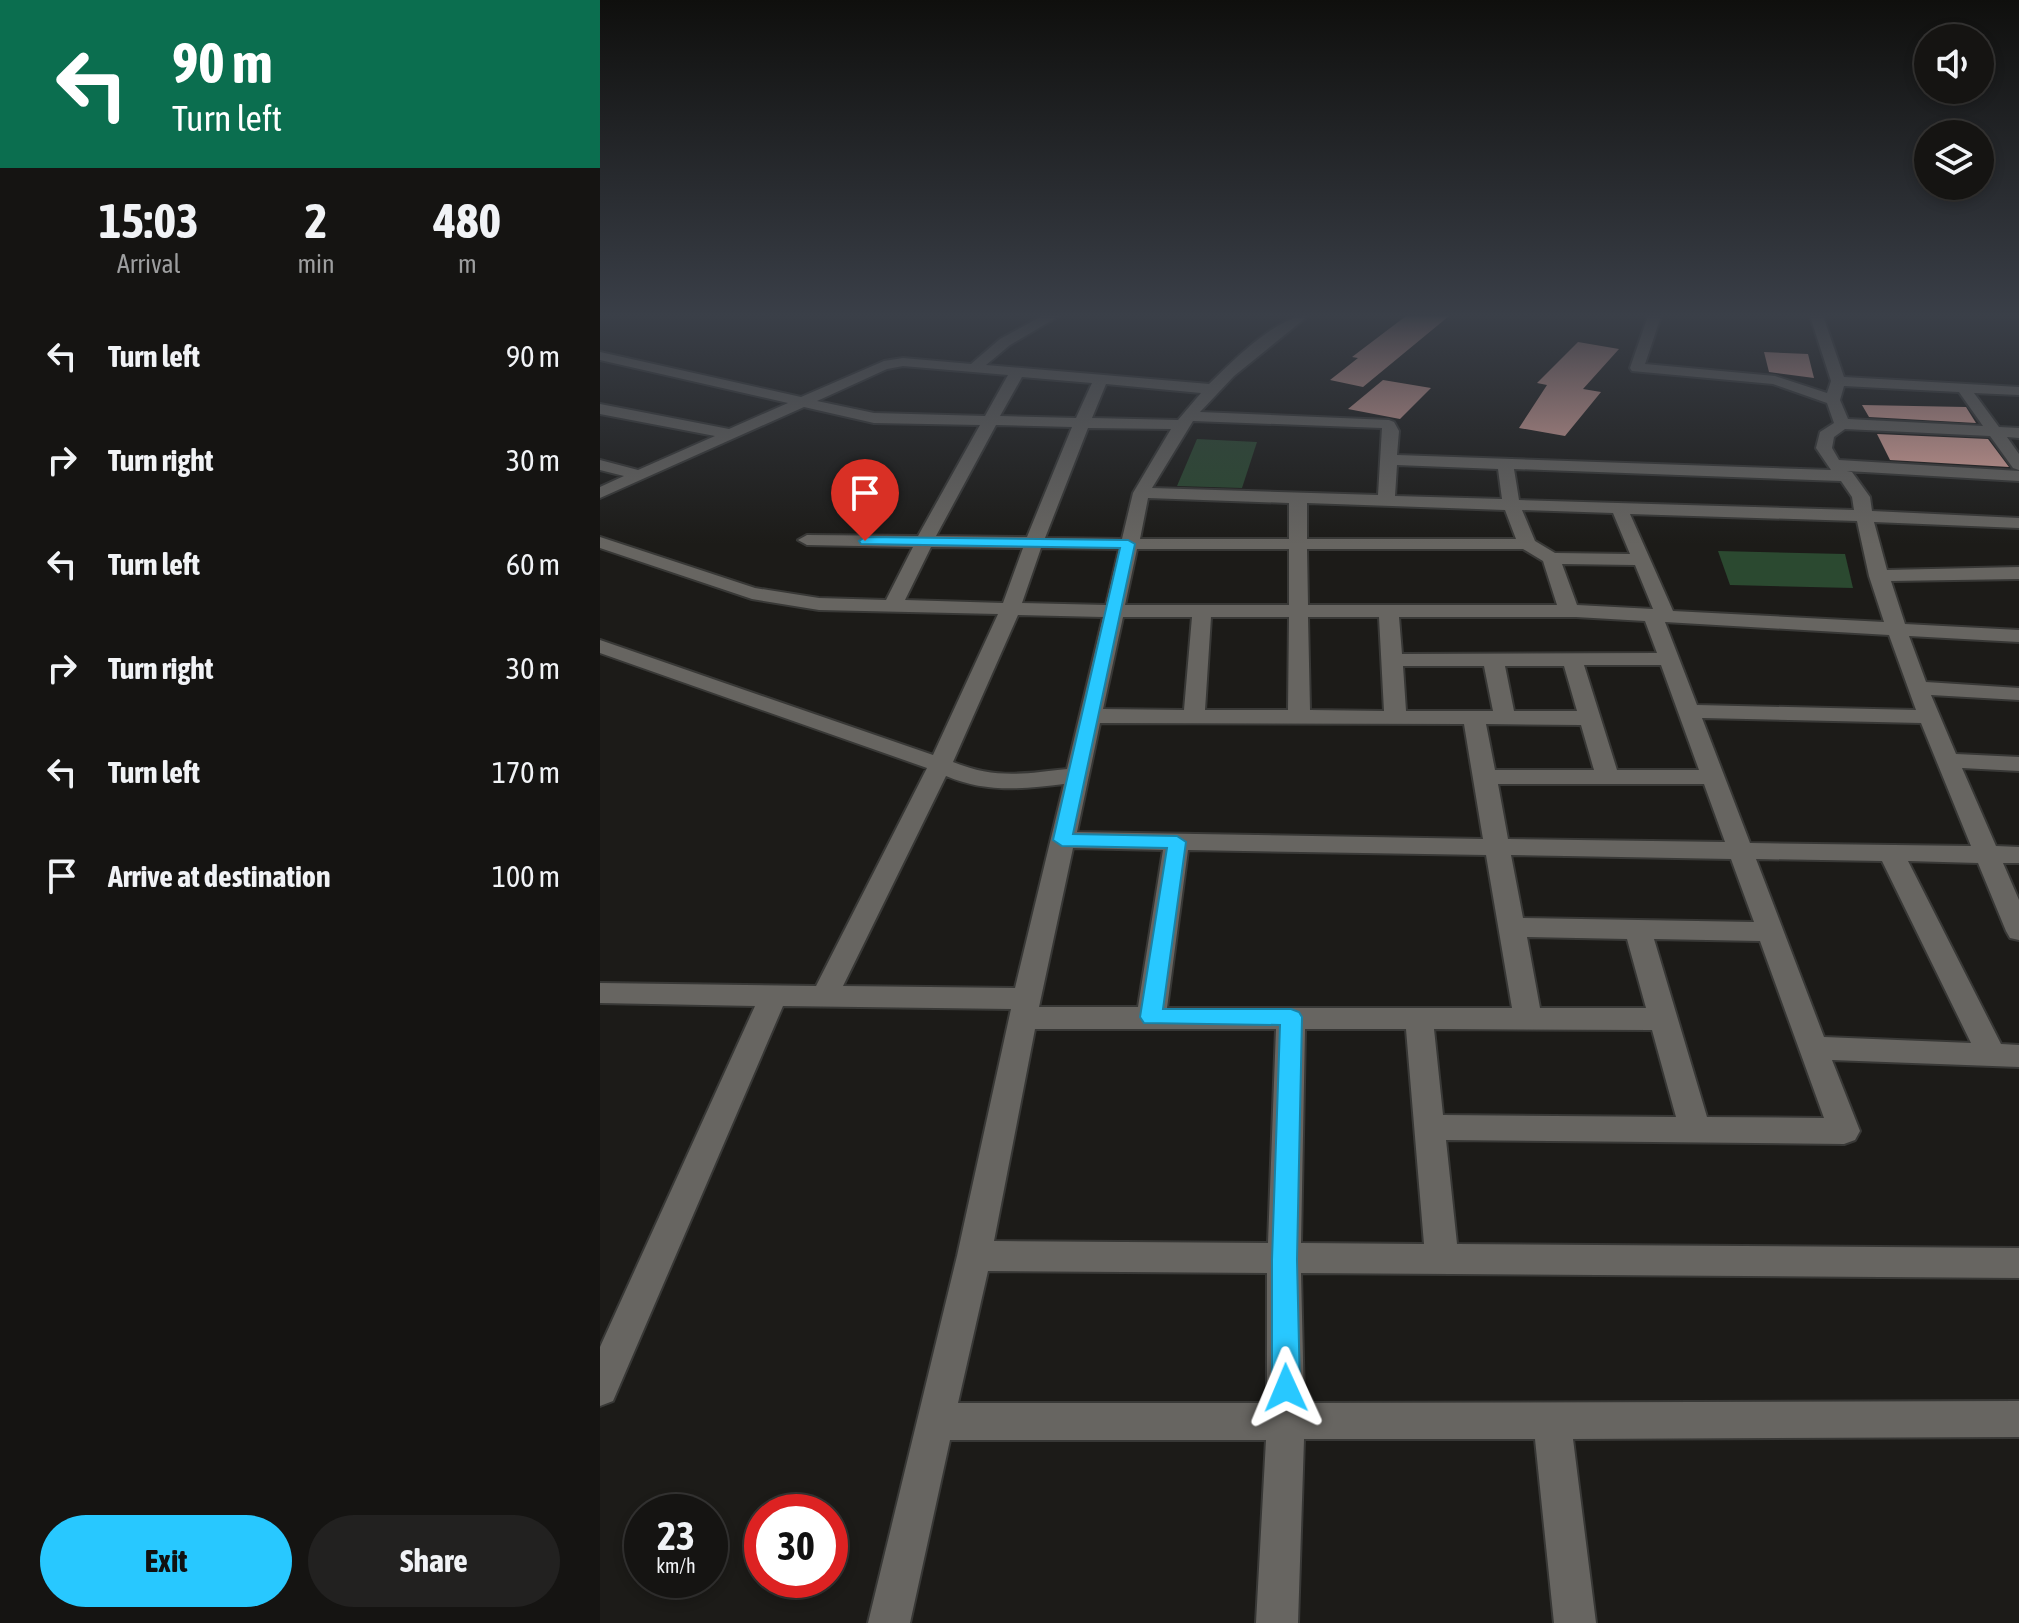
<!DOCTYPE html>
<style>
:root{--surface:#151412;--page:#222120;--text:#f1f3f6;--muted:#9d9e9f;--line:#343332;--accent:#28c8ff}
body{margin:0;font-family:"Asap Condensed",sans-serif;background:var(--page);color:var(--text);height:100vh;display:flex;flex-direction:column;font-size:30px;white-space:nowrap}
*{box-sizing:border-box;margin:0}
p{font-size:26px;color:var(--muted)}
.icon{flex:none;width:44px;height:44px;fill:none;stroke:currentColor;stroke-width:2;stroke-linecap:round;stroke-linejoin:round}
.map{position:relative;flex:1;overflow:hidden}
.details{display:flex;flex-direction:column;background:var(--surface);width:600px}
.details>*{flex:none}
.banner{background:#0b6e4f;color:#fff;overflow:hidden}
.fabs{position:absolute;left:1314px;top:24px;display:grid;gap:16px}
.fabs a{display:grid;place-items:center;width:80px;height:80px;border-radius:50%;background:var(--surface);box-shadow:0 4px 12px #0003,0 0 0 2px var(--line);font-size:40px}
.speed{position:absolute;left:24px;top:1494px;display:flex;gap:16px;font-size:40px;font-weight:700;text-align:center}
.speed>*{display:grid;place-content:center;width:104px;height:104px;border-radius:50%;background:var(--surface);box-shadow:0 4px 12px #0003,0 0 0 2px var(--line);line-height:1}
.speed small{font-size:20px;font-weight:400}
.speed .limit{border:12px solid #d22;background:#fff;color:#111}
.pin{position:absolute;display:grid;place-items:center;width:68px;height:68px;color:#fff;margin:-82px -34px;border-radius:50% 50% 50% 0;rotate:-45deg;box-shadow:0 0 8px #0007}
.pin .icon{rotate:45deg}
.me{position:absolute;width:88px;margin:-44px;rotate:359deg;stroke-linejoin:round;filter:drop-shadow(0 0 6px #0008)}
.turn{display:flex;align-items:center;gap:28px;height:168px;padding:0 40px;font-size:36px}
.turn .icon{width:104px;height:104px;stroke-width:2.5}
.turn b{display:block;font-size:56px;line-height:68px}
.eta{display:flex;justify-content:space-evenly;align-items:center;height:136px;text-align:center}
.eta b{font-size:48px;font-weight:700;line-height:56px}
.primary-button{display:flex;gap:16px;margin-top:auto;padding:16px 40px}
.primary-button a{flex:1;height:92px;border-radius:48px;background:var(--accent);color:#111;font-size:32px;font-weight:700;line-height:92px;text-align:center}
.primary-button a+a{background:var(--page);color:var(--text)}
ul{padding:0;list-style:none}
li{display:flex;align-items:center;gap:24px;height:104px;padding:0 40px}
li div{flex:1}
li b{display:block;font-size:30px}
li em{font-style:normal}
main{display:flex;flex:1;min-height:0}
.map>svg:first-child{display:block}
.green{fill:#2b4930}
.building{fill:#dea69d}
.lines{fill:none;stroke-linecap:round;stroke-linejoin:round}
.minor-casing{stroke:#383836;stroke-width:4}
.minor{fill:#676561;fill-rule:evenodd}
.route{fill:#28c8ff;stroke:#1a82a6;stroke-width:2}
</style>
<main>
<section class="details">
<div class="banner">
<div class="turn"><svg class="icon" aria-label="left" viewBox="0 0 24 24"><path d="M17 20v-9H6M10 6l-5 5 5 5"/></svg><div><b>90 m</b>Turn left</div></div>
</div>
<div class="eta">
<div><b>15:03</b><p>Arrival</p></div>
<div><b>2</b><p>min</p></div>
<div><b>480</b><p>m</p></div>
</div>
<ul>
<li><svg class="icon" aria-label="left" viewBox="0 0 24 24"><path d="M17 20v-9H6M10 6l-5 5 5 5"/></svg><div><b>Turn left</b></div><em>90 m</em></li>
<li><svg class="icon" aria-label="right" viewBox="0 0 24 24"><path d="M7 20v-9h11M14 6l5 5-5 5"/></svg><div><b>Turn right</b></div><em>30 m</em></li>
<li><svg class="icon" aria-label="left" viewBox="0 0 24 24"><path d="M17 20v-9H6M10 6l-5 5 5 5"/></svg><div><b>Turn left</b></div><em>60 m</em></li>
<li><svg class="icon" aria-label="right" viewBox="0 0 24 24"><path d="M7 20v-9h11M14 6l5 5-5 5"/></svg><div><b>Turn right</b></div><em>30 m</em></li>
<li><svg class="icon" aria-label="left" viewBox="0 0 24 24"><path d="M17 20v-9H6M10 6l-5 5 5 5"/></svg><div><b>Turn left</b></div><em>170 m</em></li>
<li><svg class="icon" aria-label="arrive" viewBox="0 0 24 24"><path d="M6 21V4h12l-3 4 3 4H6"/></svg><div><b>Arrive at destination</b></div><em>100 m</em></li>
</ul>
<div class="primary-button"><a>Exit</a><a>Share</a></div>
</section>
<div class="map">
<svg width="1419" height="1623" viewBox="0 0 1419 1623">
<rect width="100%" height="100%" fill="#1c1b18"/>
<!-- green -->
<g class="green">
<path d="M 597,439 L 657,442 L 642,488 L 577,486 Z"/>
<path d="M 1118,551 L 1245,554 L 1253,588 L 1130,585 Z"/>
</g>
<!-- building -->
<g class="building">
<path d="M 806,316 L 849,316 L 763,387 L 730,380 L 758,358 L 752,357 Z"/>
<path d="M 978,342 L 1019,349 L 983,389 L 1001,392 L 965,436 L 919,428 L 947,385 L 937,383 Z"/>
<path d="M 1164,352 L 1208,354 L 1214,378 L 1169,372 Z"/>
<path d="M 783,380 L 831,388 L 800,419 L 748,409 Z"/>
<path d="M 1262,405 L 1366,407 L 1376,423 L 1269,417 Z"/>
<path d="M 1277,434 L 1388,439 L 1409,467 L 1290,460 Z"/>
</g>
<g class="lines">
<!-- minor casing -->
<g class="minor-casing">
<path id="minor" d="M 442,316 L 459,316 L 410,345 L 386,365 L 609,384 C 632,362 676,316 708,316 L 634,376 L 600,412 L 789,420 L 794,422 L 799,431 L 797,455 L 1231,470 L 1216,448 L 1220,432 L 1234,423 L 1227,403 L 1173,384 L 1032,371 L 1030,368 L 1048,316 L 1061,316 L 1045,364 L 1175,376 L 1227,393 L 1231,381 L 1210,316 L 1223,316 L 1244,377 L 1419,387 L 1419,395 L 1374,393 L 1399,427 L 1419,428 L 1419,438 L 1407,437 L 1419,454 L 1419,470 L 1413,468 L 1390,436 L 1245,429 L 1234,437 L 1232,448 L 1239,460 L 1419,471 L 1419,481 L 1247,471 L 1252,472 L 1270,497 L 1272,511 L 1419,518 L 1419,528 L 1274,522 L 1287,570 L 1419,567 L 1419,579 L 1291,581 L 1305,624 L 1419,630 L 1419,642 L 1309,636 L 1326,682 L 1419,688 L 1419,700 L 1331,695 L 1356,754 L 1419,757 L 1419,771 L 1362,768 L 1396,846 L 1419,847 L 1419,863 L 1403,863 L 1419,900 L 1419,940 L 1410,938 L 1406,931 L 1378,863 L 1308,861 L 1401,1044 L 1419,1045 L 1419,1067 L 1232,1060 L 1260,1131 L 1255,1140 L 1244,1144 L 846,1140 L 857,1244 L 1419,1248 L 1419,1278 L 701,1273 L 704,1403 L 1419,1401 L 1419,1437 L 973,1439 L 996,1623 L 954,1623 L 935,1439 L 704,1439 L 698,1623 L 656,1623 L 666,1440 L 350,1440 L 310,1623 L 268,1623 L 357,1256 L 411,1009 L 183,1006 L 13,1401 L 0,1406 L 0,1347 L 155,1006 L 0,1003 L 0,983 L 216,986 L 327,768 L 0,653 L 0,640 L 333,755 L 398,614 L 219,610 L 152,599 L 0,548 L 0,537 L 155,588 L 219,598 L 286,600 L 313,547 L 207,545 L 198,540 L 207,535 L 318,536 L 380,425 L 274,423 L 204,407 L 0,498 L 0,487 L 24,476 L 0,470 L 0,460 L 38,470 L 115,436 L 0,414 L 0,404 L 129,429 L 188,403 L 0,360 L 0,352 L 201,397 L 284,361 L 303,358 L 371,364 L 400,339 ZM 303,366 L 408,375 L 385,416 L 274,413 L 217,401 L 287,369 ZM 422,377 L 492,383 L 476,418 L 400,416 ZM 506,384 L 601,393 L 578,420 L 492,418 ZM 1244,386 L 1359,392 L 1383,426 L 1248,419 L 1240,400 ZM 593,421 L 782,428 L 778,495 L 552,488 ZM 396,425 L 472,427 L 427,537 L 336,536 ZM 488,428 L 571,429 L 533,493 L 522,539 L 445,538 ZM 797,465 L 898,469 L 902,499 L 795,496 ZM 914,469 L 1241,481 L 1252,497 L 1254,510 L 919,500 ZM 548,498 L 689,503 L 689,539 L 540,539 ZM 707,503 L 905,510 L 916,539 L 707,539 ZM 922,510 L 1013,513 L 1030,554 L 955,553 L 935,541 ZM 1030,514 L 1257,521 L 1269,576 L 1284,622 L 1073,611 ZM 331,547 L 423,548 L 403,603 L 305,600 ZM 441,548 L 519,549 L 506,605 L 422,603 ZM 537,549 L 689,549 L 689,605 L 525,605 ZM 707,549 L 923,549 L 943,561 L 957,605 L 708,605 ZM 962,564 L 1035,565 L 1053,609 L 977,605 ZM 418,615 L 503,617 L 467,769 C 423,774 395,779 353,762 ZM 523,617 L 592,617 L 584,710 L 503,709 ZM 611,617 L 689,617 L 688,710 L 605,710 ZM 708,617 L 779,617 L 784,711 L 710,710 ZM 799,617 L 976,617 L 1045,621 L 1057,653 L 802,654 ZM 1065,622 L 1289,635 L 1316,710 L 1097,705 ZM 984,665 L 1061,665 L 1099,770 L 1017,770 ZM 803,666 L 884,666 L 893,711 L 806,711 ZM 905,666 L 964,666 L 977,711 L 914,711 ZM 1102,718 L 1321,723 L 1371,846 L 1150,843 ZM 500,723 L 864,724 L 883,839 L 477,832 ZM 886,724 L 981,725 L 994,770 L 895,770 ZM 346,776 C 386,793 422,789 464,784 L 415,988 L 243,986 ZM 898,784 L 1104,784 L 1125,842 L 908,839 ZM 473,848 L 563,850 L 538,1007 L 439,1007 ZM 588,850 L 886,855 L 912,1008 L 567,1008 ZM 911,855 L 1131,859 L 1154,922 L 923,918 ZM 1156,859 L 1282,861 L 1371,1043 L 1224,1037 ZM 927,937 L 1027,939 L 1046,1008 L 940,1008 ZM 1054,939 L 1160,941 L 1224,1118 L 1107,1117 ZM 435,1029 L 676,1029 L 668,1243 L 394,1241 ZM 705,1029 L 806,1029 L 824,1244 L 701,1243 ZM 834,1029 L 1052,1030 L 1076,1117 L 843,1115 ZM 388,1271 L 667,1273 L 667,1403 L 358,1403 Z"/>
</g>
<!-- minor -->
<use href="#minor" class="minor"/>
</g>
<!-- sky -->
<linearGradient id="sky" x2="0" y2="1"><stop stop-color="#0f0f0d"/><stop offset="0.58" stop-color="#3a3f48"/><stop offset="1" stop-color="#3a3f48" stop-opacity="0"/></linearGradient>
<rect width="1419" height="544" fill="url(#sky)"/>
<!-- route -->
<path class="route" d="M 265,537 L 528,540 L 535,544 L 473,834 L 577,836 L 586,842 L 563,1009 L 691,1009 L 699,1012 L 702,1017 L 697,1260 L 700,1388 L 695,1398 L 686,1402 L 676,1398 L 672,1388 L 672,1260 L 680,1025 L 544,1023 L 540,1017 L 567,848 L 462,846 L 453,840 L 520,548 L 261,544 L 259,541 Z"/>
</svg>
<div class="fabs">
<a><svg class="icon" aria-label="sound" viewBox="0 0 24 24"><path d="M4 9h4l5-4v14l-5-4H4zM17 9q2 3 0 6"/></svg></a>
<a><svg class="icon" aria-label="layers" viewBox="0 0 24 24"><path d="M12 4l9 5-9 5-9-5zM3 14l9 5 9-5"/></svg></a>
</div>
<div class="speed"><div>23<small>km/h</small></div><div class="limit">30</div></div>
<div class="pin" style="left:265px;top:541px;background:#d93025"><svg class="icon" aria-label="arrive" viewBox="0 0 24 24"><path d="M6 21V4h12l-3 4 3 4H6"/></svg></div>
<svg class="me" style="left:686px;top:1388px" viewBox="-20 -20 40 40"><path d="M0-17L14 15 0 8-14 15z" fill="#28c8ff" stroke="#fff" stroke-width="4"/></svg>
</div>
</main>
